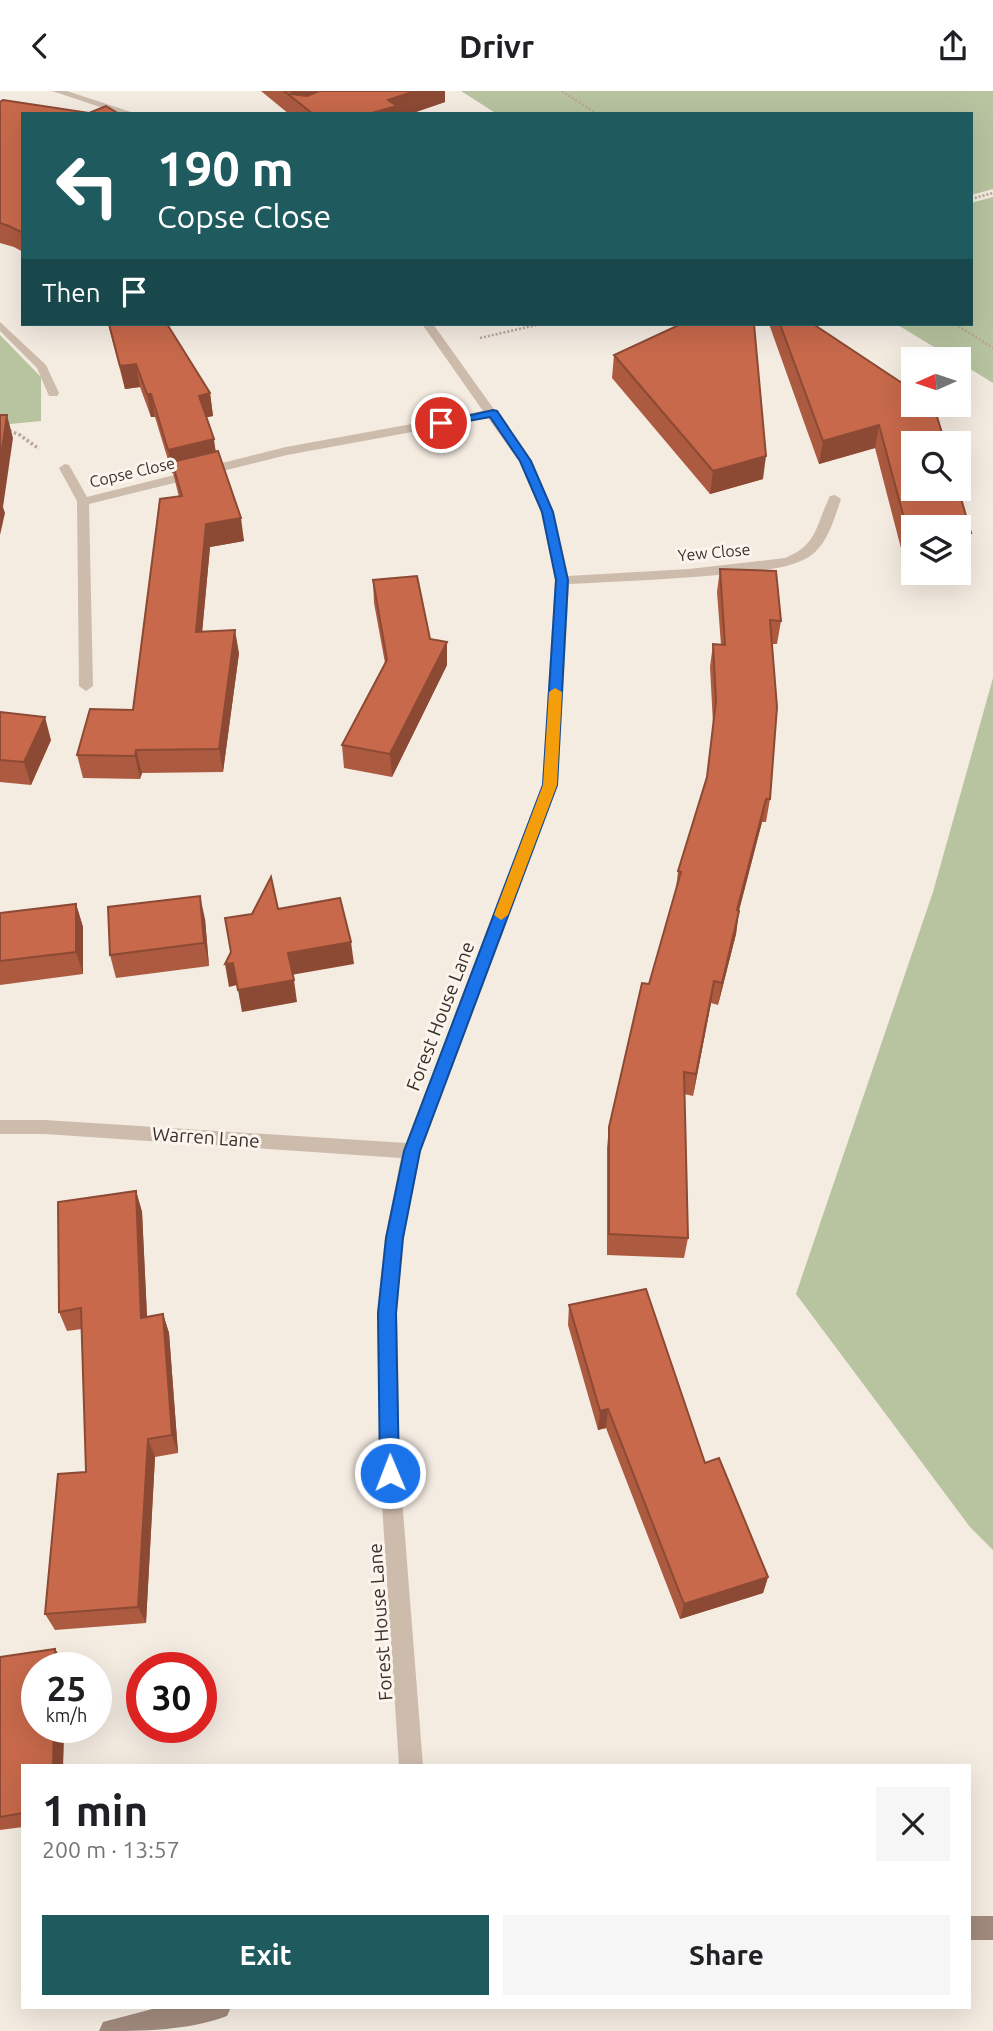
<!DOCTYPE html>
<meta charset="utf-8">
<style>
:root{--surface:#fff;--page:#f6f6f6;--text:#202124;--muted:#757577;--accent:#1f5a5e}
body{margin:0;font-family:Ubuntu,sans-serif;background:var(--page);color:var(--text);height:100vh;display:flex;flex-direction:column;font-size:26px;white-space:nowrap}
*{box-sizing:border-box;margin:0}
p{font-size:23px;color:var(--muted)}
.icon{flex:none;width:38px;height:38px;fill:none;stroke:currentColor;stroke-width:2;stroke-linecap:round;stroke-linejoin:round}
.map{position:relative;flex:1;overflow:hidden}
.sheet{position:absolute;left:21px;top:1673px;width:950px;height:245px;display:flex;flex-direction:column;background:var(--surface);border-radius:0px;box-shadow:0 7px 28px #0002}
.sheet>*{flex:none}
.top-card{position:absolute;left:21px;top:21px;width:952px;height:214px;border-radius:0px;box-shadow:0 7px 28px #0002;background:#1f5a5e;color:#fff;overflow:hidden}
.needle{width:46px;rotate:267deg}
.controls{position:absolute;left:901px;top:256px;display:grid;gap:14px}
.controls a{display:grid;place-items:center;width:70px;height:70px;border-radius:0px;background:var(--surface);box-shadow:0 7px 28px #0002;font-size:35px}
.speed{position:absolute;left:21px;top:1561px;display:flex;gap:14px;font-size:35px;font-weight:700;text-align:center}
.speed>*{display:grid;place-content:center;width:91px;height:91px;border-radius:50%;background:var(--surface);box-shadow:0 7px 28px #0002;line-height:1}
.speed small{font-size:18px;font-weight:400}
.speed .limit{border:10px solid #d22;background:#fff;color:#111}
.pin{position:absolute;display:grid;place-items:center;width:60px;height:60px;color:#fff;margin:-30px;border:4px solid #fff;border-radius:50%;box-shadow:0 2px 7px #0007}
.me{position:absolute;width:77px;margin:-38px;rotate:359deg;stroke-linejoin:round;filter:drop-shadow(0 0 5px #0008)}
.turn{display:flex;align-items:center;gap:24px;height:147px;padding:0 21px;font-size:32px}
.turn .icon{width:91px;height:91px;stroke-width:2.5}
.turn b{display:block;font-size:49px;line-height:60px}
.then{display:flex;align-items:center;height:66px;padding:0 21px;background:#0003;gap:14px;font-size:26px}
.round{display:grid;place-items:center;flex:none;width:74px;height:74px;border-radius:0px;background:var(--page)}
.headline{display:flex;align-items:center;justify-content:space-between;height:119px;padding:0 21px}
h1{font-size:42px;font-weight:700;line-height:52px}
.primary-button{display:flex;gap:14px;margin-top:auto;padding:14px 21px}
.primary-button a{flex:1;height:80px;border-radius:0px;background:var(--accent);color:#fff;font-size:28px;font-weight:700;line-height:80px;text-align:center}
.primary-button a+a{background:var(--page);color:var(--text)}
header{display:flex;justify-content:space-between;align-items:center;height:91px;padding:0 21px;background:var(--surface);font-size:32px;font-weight:700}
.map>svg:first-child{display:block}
.green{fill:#b8c4a0}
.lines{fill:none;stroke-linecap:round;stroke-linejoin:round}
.path-far1{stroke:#b9a596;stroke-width:2.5;stroke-dasharray:2 2;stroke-linecap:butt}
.path{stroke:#b9a596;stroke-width:3.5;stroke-dasharray:2.5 2.5;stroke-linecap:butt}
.lane{fill:#cdbbac;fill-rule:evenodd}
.street{fill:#cdbbac;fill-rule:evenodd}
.secondary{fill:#a18a7d;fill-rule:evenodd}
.wall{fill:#ac5a40}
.shaded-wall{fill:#8c4a34}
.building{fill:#c8694b;stroke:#8c4a34;stroke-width:2}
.route{fill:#1a73e8;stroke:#114b97;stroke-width:2}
.slow{fill:#f59e0b}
.labels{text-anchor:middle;stroke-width:6;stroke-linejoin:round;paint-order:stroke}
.far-street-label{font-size:16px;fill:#3b302b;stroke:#fbf5ee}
.street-label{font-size:19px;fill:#3b302b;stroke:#fbf5ee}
</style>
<header><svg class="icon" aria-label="back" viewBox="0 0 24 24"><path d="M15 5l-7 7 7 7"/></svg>Drivr<svg class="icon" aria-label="share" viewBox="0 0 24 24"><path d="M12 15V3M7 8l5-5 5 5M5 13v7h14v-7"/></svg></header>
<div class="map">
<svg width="993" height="1940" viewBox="0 0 993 1940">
<rect width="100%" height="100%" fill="#f4ebe1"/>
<!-- green -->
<g class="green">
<path d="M 461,0 L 993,0 L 993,98 L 971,104 L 971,23 L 497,23 Z"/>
<path d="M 993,106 L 993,292 L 959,271 L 959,268 L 954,268 L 896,233 L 971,233 L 971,112 Z"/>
<path d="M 0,244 L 41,286 L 41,330 L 0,334 Z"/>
<path d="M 993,587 L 993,1459 L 970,1436 L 796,1203 L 933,801 Z"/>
</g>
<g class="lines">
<!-- path-far1 -->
<g class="path-far1">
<path d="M 562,0 L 597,23"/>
<path d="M 971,108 L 993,102"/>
<path d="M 955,233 L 993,257"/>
<path d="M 480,247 L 541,233"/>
</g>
<!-- path -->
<path class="path" d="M 0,336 L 20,344 L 39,358"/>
<!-- lane -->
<path class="lane" d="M 0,231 L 46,274 L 59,302 L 57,305 L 49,305 L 37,277 L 0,240 Z"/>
<!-- street -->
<g class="street">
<path d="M 52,0 L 67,0 L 137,23 L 121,23 Z"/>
<path d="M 422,233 L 433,233 L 531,370 L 553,421 L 568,485 L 689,478 L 785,467 C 818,454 816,433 830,405 L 835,404 L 841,408 C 834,428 827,456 807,467 C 789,477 765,479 745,481 C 686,488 627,490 569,493 L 558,694 L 421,1060 L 403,1147 L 397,1222 L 400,1382 L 423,1675 L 399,1675 L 380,1382 L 377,1222 L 385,1147 L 401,1067 L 45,1043 L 0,1043 L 0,1029 L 45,1029 L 406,1052 L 542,694 L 555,489 L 541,421 L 519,370 L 488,327 L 287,364 L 89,413 L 93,595 L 86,600 L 79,595 L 77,410 L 59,377 L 65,373 L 69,374 L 87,406 L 286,356 L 483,320 Z"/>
</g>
<!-- secondary -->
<g class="secondary">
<rect x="970" y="1825" width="23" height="24"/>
<path d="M 160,1916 L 231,1916 L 227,1925 C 186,1940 143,1940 99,1940 L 103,1931 Z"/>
</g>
</g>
<!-- wall -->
<g class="wall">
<path d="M 261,0 L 445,0 L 445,11 L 410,23 L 289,23 Z"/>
<path d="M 0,11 L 89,22 L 119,23 L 23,23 L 23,161 L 14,156 L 0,152 Z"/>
<path d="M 108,233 L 167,233 L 210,302 L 213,325 L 207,326 L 216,361 L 244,450 L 210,456 L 202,541 L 239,562 L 223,681 L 142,682 L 140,688 L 83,687 L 77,664 L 133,619 L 179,406 L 173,382 L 172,382 L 155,326 L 151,326 L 140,296 L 125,298 Z"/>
<path d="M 769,233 L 813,233 L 937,326 L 971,442 L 965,465 L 959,465 L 959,436 L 914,436 L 914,465 L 903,465 L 875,357 L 819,373 Z"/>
<path d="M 614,264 L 763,388 L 710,403 L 612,287 Z"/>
<path d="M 720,478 L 781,530 L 777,553 L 772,553 L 770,708 L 766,731 L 762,731 L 739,820 L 736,843 L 718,914 L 711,912 L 693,1005 L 684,1003 L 688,1147 L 684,1167 L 607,1164 L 607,1057 L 609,1036 L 676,798 L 678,780 L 707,689 L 713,633 L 710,576 L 713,553 L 721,554 L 717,501 Z"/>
<path d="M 373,489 L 430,548 L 447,574 L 392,686 L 344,677 L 342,654 L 385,572 L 374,512 Z"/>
<path d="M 0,621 L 51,649 L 31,694 L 0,691 Z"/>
<path d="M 76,813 L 83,836 L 83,883 L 0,894 L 0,822 Z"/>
<path d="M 205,828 L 209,875 L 116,887 L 110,864 Z"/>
<path d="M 136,1100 L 142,1121 L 147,1226 L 163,1223 L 169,1242 L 178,1362 L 155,1366 L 146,1532 L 55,1539 L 45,1523 L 86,1381 L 82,1238 L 67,1240 L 59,1221 Z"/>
<path d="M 569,1214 L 705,1372 L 768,1486 L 763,1502 L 680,1528 L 606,1337 L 598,1339 L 568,1234 Z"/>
<path d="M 55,1558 L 65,1573 L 65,1577 L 37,1577 L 64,1636 L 63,1675 L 23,1675 L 23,1736 L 0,1739 L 0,1566 Z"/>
</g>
<!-- shaded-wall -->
<g class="shaded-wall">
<path d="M 296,0 L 345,0 L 306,17 L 290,3 Z"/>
<path d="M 415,0 L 445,0 L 445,11 L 410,23 L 368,23 L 388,9 Z"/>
<path d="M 136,273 L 140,296 L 125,298 L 120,275 Z"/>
<path d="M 210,302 L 213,325 L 203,327 L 199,305 Z"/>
<path d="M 147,303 L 151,303 L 155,326 L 151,326 Z"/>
<path d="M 7,324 L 13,347 L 3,416 L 5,422 L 0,444 L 0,371 Z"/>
<path d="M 879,334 L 875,357 L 819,373 L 823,350 Z"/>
<path d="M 214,348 L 217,371 L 172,371 L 173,382 L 172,382 L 168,359 Z"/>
<path d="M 766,365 L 763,388 L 710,403 L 713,380 Z"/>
<path d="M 241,427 L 244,450 L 210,456 L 200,564 L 196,541 L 206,433 Z"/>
<path d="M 235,539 L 239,562 L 223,681 L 219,658 Z"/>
<path d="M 447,551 L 447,574 L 392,686 L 390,663 Z"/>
<path d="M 45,626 L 51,649 L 31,694 L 24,671 Z"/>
<path d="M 136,659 L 142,682 L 140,688 L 135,665 Z"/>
<path d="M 766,708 L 762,731 L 733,842 L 737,819 Z"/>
<path d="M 200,805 L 205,828 L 209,875 L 204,852 Z"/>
<path d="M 76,813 L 83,836 L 83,883 L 76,861 Z"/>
<path d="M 739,820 L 736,843 L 718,914 L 722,892 Z"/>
<path d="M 351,851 L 354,873 L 291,884 L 288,862 Z"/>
<path d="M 233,872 L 237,894 L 229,896 L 225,873 Z"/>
<path d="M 294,889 L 297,911 L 242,921 L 238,899 Z"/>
<path d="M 714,890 L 711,912 L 693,1005 L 696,983 Z"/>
<path d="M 136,1100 L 142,1121 L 148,1246 L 141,1227 Z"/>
<path d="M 163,1223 L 169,1242 L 178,1362 L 172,1344 Z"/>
<path d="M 608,1318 L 606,1337 L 598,1339 L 600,1320 Z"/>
<path d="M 148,1348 L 155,1366 L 146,1532 L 138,1516 Z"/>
<path d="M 768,1486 L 763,1502 L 680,1528 L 684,1513 Z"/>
<path d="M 55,1558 L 65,1573 L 65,1577 L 55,1577 Z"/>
<path d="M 54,1636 L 64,1636 L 63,1675 L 53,1675 Z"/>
</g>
<!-- building -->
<g class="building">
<path d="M 284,0 L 296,0 L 290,3 L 307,5 L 319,0 L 415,0 L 388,9 L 397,15 L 368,23 L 313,23 Z"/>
<path d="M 3,9 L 89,22 L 106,15 L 119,23 L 23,23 L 23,142 L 9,135 L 0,132 L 0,11 Z"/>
<path d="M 109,233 L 167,233 L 210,302 L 199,305 L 214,348 L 168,359 L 151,303 L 147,303 L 136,273 L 120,275 Z"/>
<path d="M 681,233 L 754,233 L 766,365 L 713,380 L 614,264 Z"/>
<path d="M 780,233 L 813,233 L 914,300 L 914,313 L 934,313 L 939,318 L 935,319 L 945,352 L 914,352 L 914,397 L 958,397 L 971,442 L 959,442 L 959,436 L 914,436 L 914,442 L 908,442 L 879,334 L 823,350 Z"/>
<path d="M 0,324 L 7,324 L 0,371 Z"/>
<path d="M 218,360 L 241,427 L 206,433 L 196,541 L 235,539 L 219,658 L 136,659 L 135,665 L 77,664 L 90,618 L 133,619 L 160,408 L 182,405 L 172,371 Z"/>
<path d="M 720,478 L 776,480 L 781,530 L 770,529 L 777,616 L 770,708 L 766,708 L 737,819 L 739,820 L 722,892 L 714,890 L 696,983 L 684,981 L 688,1147 L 609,1143 L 609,1036 L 642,892 L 649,893 L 681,781 L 678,780 L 707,686 L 716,610 L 713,553 L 725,554 Z"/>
<path d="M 417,485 L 430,548 L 447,551 L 390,663 L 342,654 L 387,569 L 373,489 Z"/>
<path d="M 0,621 L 45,626 L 24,671 L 0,669 Z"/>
<path d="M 271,786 L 278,818 L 340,807 L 351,851 L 288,862 L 294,889 L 238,899 L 233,872 L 225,873 L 231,861 L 225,827 L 252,823 Z"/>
<path d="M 200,805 L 204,852 L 110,864 L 108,816 Z"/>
<path d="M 76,813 L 76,861 L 0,870 L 0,822 Z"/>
<path d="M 136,1100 L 141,1227 L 163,1223 L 172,1344 L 148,1348 L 138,1516 L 45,1523 L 58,1383 L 86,1381 L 81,1217 L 59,1221 L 58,1111 Z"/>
<path d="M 646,1198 L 705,1372 L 719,1367 L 768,1486 L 684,1513 L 608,1318 L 600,1320 L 569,1214 Z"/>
<path d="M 55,1558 L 55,1577 L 37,1577 L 37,1636 L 54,1636 L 53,1675 L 23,1675 L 23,1722 L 0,1726 L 0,1566 Z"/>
</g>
<!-- route -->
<path class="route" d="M 493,319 L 497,320 L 531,370 L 553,421 L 568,489 L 557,694 L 420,1060 L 403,1147 L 396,1222 L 399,1382 L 397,1389 L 390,1391 L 383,1389 L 380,1382 L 378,1222 L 386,1147 L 404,1060 L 543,694 L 556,489 L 542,421 L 520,370 L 490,326 L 441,335 L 436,332 Z"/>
<!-- slow -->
<path class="slow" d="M 555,597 L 562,601 L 557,694 L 508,824 L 501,829 L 494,824 L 543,694 L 549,601 Z"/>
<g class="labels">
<!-- far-street labels -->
<g class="far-street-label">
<text transform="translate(132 381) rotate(-13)" y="6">Copse Close</text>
<text transform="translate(714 461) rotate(-5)" y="6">Yew Close</text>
</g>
<!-- street labels -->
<g class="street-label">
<text transform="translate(440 925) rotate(-69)" y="7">Forest House Lane</text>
<text transform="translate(206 1046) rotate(4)" y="7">Warren Lane</text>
<text transform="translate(380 1531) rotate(-94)" y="7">Forest House Lane</text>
</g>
</g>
</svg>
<div class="controls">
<a><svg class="needle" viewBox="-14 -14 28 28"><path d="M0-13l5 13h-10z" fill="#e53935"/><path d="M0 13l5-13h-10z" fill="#757577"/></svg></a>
<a><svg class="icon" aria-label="search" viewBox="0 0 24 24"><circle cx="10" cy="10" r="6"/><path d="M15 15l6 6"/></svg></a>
<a><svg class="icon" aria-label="layers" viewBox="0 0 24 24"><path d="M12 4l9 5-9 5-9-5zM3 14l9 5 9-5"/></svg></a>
</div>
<div class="speed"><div>25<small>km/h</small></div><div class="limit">30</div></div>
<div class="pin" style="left:441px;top:332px;background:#d93025"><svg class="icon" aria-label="arrive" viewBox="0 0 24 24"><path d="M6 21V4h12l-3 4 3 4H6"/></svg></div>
<svg class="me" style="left:390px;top:1382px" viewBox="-20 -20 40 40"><circle r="17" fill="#1a73e8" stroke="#fff" stroke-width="3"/><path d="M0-11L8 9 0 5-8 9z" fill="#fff"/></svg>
<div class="top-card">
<div class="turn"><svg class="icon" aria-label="left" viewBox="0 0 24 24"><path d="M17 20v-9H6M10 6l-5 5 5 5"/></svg><div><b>190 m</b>Copse Close</div></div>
<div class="then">Then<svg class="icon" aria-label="arrive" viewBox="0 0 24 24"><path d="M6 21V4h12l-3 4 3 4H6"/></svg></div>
</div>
<section class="sheet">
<div class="headline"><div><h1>1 min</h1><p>200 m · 13:57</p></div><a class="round"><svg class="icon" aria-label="close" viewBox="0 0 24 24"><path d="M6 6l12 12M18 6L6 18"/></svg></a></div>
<div class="primary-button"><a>Exit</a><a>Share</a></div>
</section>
</div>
